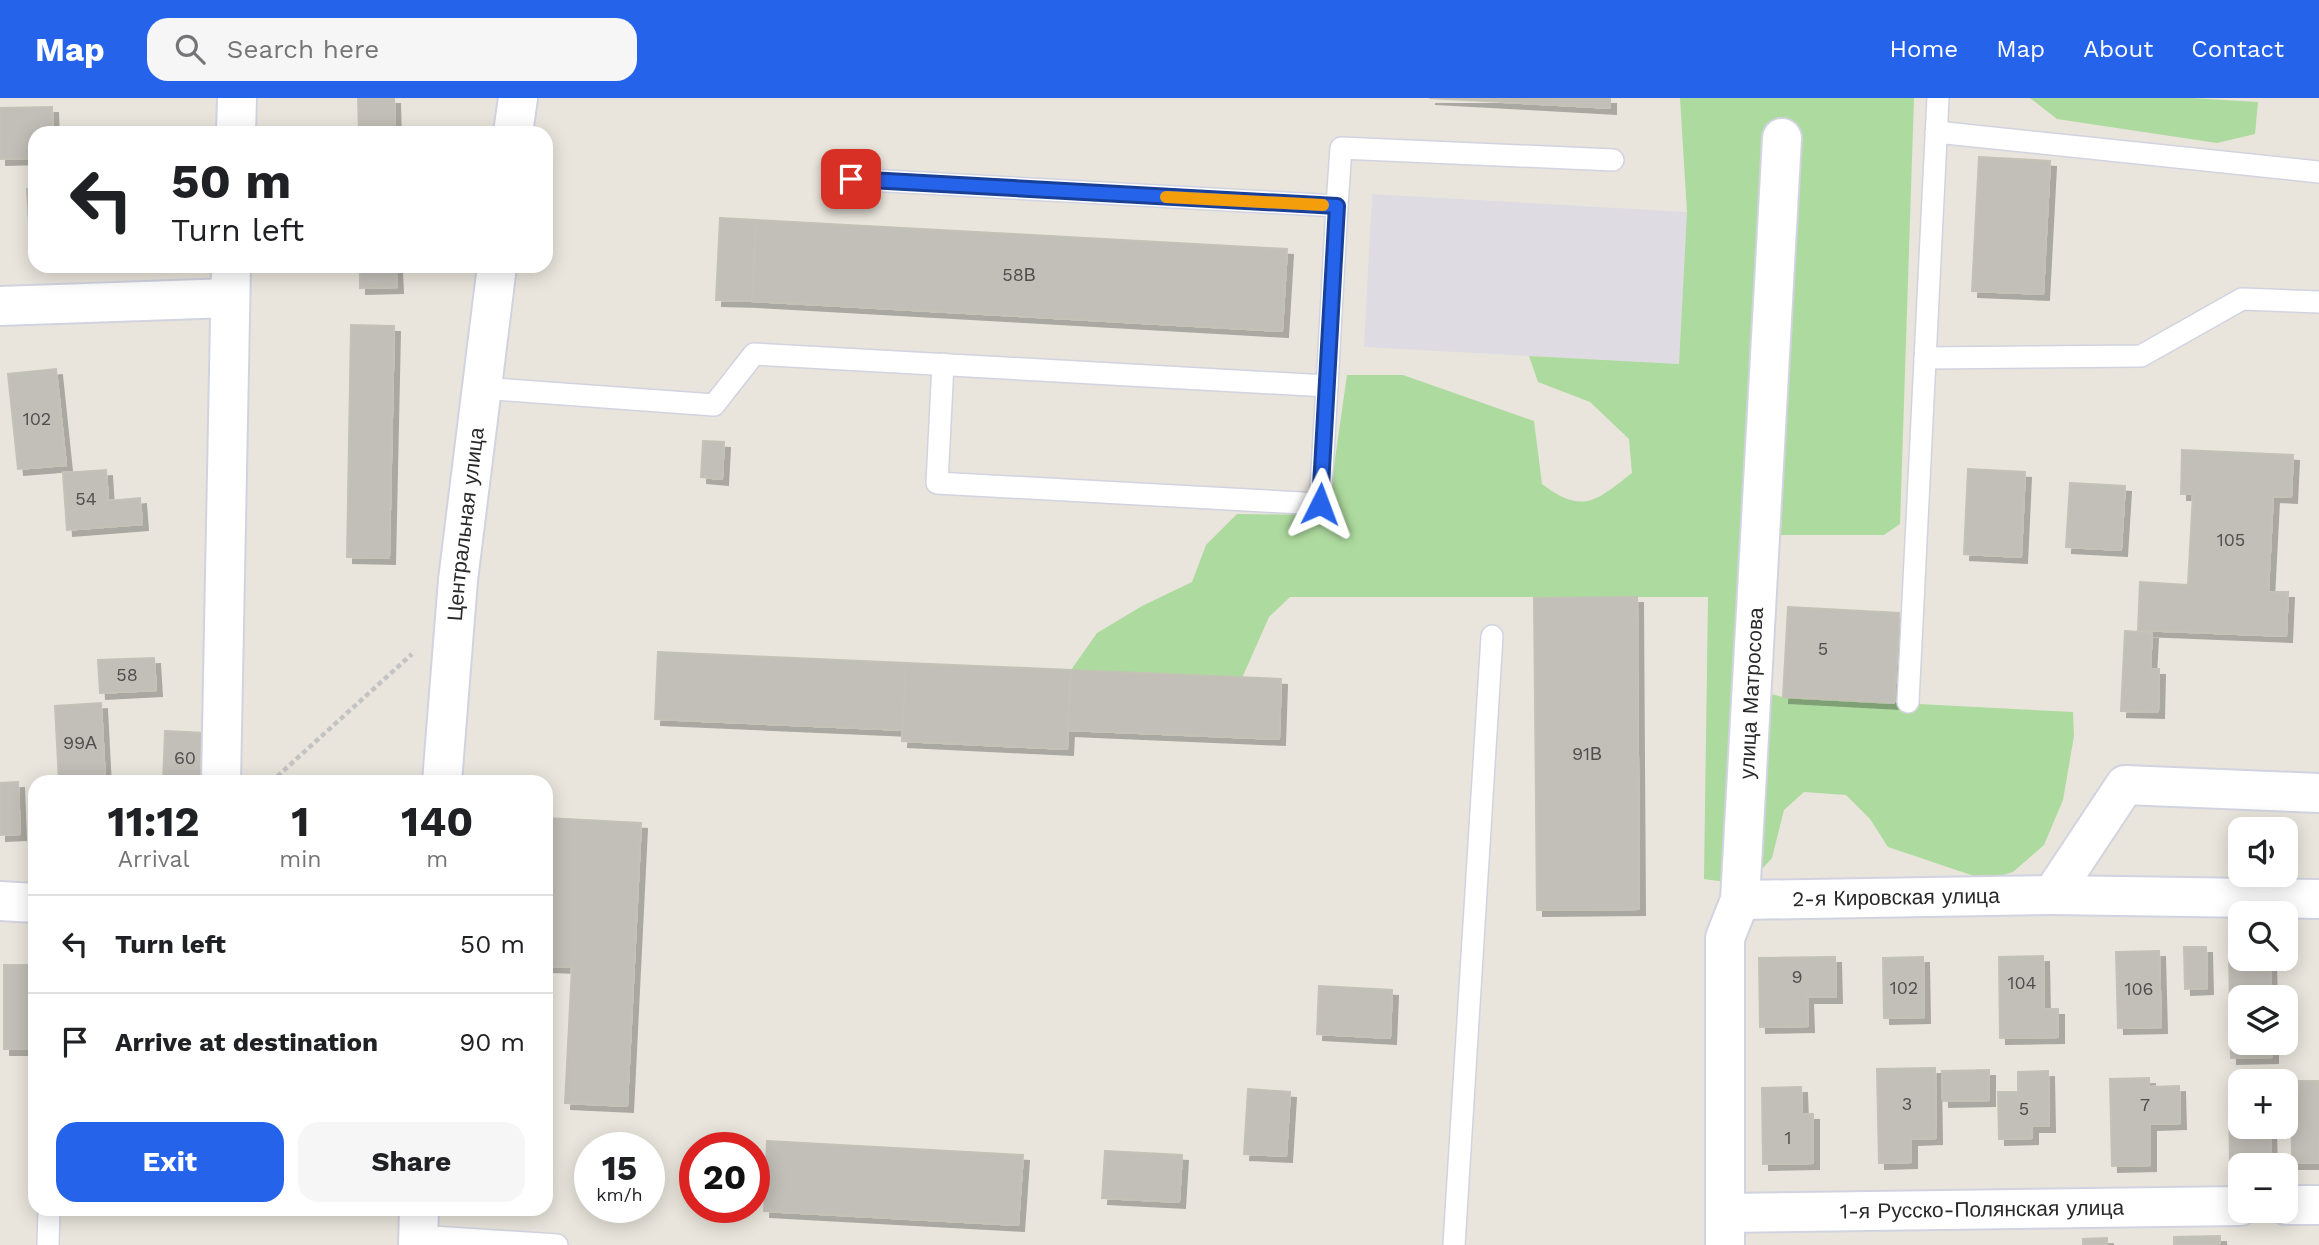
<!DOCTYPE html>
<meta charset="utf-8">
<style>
:root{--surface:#fff;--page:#f6f6f6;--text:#202124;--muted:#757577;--line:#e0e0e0;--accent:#2563eb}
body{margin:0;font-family:"Work Sans",sans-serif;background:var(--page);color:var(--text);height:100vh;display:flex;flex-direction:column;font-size:26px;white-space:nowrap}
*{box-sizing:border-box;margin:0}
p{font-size:23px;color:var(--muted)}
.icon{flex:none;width:38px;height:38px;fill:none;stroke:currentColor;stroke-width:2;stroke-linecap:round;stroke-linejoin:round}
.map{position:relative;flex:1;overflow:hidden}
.side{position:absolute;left:28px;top:677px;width:525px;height:441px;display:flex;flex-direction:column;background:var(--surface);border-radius:21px;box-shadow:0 4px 18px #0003}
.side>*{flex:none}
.banner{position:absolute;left:28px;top:28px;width:525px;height:147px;border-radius:21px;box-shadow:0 4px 18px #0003;background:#fff;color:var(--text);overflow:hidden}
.tools{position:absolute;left:2228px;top:719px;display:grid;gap:14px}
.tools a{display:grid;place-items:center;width:70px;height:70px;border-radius:14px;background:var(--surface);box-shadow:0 4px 18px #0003;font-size:35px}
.speed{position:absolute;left:574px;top:1034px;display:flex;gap:14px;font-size:35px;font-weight:700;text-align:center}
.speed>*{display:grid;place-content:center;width:91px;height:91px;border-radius:50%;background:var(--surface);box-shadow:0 4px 18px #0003;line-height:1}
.speed small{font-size:18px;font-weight:400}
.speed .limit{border:10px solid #d22;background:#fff;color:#111}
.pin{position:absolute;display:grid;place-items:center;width:60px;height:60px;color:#fff;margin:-30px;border-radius:14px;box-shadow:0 4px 10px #0006}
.me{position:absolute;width:77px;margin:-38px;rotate:3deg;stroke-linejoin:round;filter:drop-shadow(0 0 5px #0008)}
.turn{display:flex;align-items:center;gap:24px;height:147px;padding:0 28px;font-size:32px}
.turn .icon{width:91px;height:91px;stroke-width:2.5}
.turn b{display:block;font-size:49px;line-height:60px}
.eta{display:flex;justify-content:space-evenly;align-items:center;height:119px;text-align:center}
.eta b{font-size:42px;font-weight:700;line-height:49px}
.button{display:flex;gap:14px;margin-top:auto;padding:14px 28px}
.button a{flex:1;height:80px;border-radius:21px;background:var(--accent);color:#fff;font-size:28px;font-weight:700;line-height:80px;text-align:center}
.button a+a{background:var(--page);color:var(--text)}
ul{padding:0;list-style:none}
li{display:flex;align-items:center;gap:21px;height:98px;padding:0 28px;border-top:2px solid var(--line)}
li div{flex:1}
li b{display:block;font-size:26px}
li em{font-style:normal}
header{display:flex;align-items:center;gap:42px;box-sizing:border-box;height:98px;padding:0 35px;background:var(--accent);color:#fff}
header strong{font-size:33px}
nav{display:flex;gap:38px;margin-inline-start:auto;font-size:24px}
.search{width:490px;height:63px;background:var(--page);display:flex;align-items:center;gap:18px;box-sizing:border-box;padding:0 24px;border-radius:21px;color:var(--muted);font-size:26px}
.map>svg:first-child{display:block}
.industrial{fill:#dedce2}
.green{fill:#adda9e}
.building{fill:#c2beb8;stroke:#c4c1b6;stroke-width:2;filter:url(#shadow)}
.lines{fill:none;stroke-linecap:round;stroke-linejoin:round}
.service-casing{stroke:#d1d3e0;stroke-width:24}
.minor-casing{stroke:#d1d3e0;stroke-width:42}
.path{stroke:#c3c3c3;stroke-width:4.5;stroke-dasharray:5 3.5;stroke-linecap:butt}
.service{stroke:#fff;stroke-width:21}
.minor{stroke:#fff;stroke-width:38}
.route-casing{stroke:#184099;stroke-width:18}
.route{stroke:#2563eb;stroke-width:12}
.slow{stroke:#f59e0b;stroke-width:12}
.labels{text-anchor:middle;stroke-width:6;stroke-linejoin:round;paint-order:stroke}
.number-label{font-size:18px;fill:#4f4e4d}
.street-label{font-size:21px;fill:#292929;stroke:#fff}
</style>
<header>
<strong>Map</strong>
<div class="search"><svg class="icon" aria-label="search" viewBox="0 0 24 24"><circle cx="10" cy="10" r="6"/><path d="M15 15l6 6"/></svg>Search here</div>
<nav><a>Home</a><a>Map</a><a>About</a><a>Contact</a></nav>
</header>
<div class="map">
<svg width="2319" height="1147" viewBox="0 0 2319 1147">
<defs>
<filter id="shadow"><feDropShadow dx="6" dy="6" stdDeviation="0" flood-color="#0004"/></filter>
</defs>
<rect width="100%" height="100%" fill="#e9e5dc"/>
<!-- industrial -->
<path class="industrial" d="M 1372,96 L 1687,114 L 1679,266 L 1364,249 Z"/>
<!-- green -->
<g class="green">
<path d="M 1680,0 L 1914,0 L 1900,426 L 1884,437 L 1775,437 L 1764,582 L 1771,596 L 1783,599 L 2073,614 L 2074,638 L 2063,702 L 2044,747 L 2013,774 L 1986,782 L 1888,749 L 1870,721 L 1846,697 L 1804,694 L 1784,712 L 1772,760 L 1752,782 L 1726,784 L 1704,781 L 1708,499 L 1290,499 L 1269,519 L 1242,580 L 1071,572 L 1097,535 L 1142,508 L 1192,484 L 1206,447 L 1237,416 L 1327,417 L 1347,277 L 1403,277 L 1534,323 L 1542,386 C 1583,417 1596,403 1632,375 L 1629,341 L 1590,304 L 1538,284 L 1529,258 L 1679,266 L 1687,114 Z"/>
<path d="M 2030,0 L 2192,0 L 2258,4 L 2255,36 L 2217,45 L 2057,21 Z"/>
</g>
<!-- building -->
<g class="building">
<path d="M 358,0 L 394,0 L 395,35 L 359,35 Z"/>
<path d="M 1429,0 L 1610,0 L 1610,10 Z"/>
<path d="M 52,9 L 53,35 L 35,35 L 35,60 L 0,61 L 0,10 Z"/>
<path d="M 1979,59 L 2050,63 L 2043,196 L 1972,193 Z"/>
<path d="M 35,90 L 35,159 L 31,159 L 27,91 Z"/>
<path d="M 720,120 L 756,122 L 752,203 L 716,202 Z"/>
<path d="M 756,122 L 1287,151 L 1282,233 L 752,203 Z"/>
<path d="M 360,168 L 396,168 L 397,189 L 360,190 Z"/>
<path d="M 351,227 L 394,228 L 389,460 L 347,459 Z"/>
<path d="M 56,271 L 66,367 L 18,371 L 8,276 Z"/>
<path d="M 703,343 L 724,344 L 722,381 L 701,379 Z"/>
<path d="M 2182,352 L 2293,357 L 2291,399 L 2273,398 L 2268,494 L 2288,494 L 2286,538 L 2138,532 L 2140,484 L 2188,487 L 2193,396 L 2181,396 Z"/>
<path d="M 1968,371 L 2025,374 L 2021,459 L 1964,456 Z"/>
<path d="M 106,372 L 108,403 L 140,400 L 142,426 L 67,432 L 63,375 Z"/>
<path d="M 2070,385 L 2125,388 L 2121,452 L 2066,449 Z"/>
<path d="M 1637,499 L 1639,811 L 1537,812 L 1534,500 Z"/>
<path d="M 1788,509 L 1899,515 L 1894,605 L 1783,599 Z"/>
<path d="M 2125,533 L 2152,535 L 2150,571 L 2159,571 L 2158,614 L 2121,613 Z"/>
<path d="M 658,554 L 906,565 L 903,632 L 655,621 Z"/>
<path d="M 154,560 L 156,592 L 100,595 L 98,562 Z"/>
<path d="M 906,565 L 1071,572 L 1067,651 L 902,643 Z"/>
<path d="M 1071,572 L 1281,581 L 1279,641 L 1068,632 Z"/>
<path d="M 101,605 L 105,682 L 59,684 L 55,608 Z"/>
<path d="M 165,633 L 206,635 L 204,684 L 163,684 Z"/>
<path d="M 18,684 L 20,736 L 0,737 L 0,685 Z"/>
<path d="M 546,720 L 641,725 L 627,1008 L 565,1005 L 572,869 L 546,868 Z"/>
<path d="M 2184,849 L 2206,849 L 2207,890 L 2185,891 Z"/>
<path d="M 2159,853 L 2161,929 L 2118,930 L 2116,854 Z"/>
<path d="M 2229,856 L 2240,856 L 2240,861 L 2270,861 L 2271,900 L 2240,900 L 2240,945 L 2272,945 L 2272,959 L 2231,960 Z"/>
<path d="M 2043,858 L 2044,911 L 2058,911 L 2058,939 L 2000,940 L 1999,859 Z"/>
<path d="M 1835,859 L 1836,899 L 1807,899 L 1808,928 L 1760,929 L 1759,860 Z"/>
<path d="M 1923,859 L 1924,919 L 1884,920 L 1883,860 Z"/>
<rect x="4" y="867" width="31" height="84"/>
<path d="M 1319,888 L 1392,892 L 1390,940 L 1317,936 Z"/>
<path d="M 1935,970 L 1936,1040 L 1911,1041 L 1911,1064 L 1879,1065 L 1877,971 Z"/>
<path d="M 1989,972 L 1989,1002 L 1943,1003 L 1942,973 Z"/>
<path d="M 2048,973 L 2049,1028 L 2032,1028 L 2032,1040 L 1999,1041 L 1998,994 L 2018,994 L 2018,974 Z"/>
<path d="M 2149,980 L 2149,989 L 2179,988 L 2180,1025 L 2150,1026 L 2150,1067 L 2112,1068 L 2110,981 Z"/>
<path d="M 2291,983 L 2319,983 L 2319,1065 L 2292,1065 Z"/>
<path d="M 1801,989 L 1802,1016 L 1813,1016 L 1813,1065 L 1763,1066 L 1762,990 Z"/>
<path d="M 1248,991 L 1290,994 L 1286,1058 L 1244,1056 Z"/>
<path d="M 2229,1008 L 2240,1008 L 2240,1029 L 2270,1029 L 2271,1064 L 2230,1064 Z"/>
<path d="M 767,1043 L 1023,1057 L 1018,1127 L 764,1113 Z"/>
<path d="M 1105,1053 L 1182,1057 L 1179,1104 L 1102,1100 Z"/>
<path d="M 2220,1138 L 2220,1147 L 2174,1147 L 2174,1139 Z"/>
<path d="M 2107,1140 L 2107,1147 L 2083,1147 L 2083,1141 Z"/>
</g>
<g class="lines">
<!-- service casing -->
<g class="service-casing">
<g id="service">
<path d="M 1936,34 L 2319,74"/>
<path d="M 1337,108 L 1341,50 L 1613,62"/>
<path d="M 1925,260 L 2141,258 L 2242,201 L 2319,204"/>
<path d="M 943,266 L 937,385 L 1320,406 L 1327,288"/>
<path d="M 481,290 L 714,307 L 754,256 L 1327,288 L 1337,108 L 851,81"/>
<path d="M 1908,604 L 1938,0"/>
<path d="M 418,1138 L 557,1147"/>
<path d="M 48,1147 L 49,1111"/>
<path d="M 1454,1147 L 1492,538"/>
</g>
</g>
<!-- minor casing -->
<g class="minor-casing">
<g id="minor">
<path d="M 236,35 L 237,0"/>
<path d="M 513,35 L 518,0"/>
<path d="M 0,208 L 230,200"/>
<path d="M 221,684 L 231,168"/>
<path id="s1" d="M 442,684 L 458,482 L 497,168"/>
<path d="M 2052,797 L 2319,801"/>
<path id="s2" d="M 1740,802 L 2052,797 L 2125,687 L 2319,695"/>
<path d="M 0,803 L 35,805"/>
<path d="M 2286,1107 L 2319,1107"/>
<path id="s3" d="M 1725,1115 L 2240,1108"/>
<path d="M 418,1147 L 419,1111"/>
<path id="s4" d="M 1725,1147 L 1725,840 L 1740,802 L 1782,40"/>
</g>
</g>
<!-- path -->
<path class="path" d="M 271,684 L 412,556"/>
<!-- service -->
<use href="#service" class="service"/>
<!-- minor -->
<use href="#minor" class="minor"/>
</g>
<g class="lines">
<!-- route casing -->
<g class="route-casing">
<path id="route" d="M 851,81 L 1337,108 L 1320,406"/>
</g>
<!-- route -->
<use href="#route" class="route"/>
<!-- slow -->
<path class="slow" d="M 1166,99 L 1323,107"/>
</g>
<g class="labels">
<!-- number labels -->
<g class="number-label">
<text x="1019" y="183">58В</text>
<text x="37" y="327">102</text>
<text x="86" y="407">54</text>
<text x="2231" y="448">105</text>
<text x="1823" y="557">5</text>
<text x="127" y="583">58</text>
<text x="80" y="651">99А</text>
<text x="1587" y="662">91В</text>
<text x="185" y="666">60</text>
<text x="1797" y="885">9</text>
<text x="2022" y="891">104</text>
<text x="1904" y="896">102</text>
<text x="2139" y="897">106</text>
<text x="1907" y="1012">3</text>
<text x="2145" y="1013">7</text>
<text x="2024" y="1017">5</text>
<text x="1788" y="1046">1</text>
</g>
<!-- street labels -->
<g class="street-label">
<text dy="7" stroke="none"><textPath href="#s1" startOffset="259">Центральная улица</textPath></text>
<text dy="7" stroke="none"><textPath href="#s4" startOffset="555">улица Матросова</textPath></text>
<text dy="7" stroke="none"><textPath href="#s2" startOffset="156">2-я Кировская улица</textPath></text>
<text dy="7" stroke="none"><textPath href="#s3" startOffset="257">1-я Русско-Полянская улица</textPath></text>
</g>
</g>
</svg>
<div class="tools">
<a><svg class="icon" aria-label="sound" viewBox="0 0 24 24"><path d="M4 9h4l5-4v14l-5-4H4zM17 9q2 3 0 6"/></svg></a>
<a><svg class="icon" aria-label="search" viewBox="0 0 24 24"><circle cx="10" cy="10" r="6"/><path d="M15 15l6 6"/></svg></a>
<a><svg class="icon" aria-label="layers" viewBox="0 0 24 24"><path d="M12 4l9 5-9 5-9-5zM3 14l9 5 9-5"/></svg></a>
<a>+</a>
<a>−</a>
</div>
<div class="speed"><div>15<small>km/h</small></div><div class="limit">20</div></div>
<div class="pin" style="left:851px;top:81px;background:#d93025"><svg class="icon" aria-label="arrive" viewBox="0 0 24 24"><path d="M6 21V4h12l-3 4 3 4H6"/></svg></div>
<svg class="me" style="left:1320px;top:406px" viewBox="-20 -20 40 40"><path d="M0-17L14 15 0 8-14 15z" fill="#2563eb" stroke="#fff" stroke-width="4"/></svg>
<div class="banner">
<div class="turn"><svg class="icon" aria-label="left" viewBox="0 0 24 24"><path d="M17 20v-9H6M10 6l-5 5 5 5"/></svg><div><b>50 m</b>Turn left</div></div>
</div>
<section class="side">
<div class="eta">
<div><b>11:12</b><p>Arrival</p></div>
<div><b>1</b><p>min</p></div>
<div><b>140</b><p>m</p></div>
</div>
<ul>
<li><svg class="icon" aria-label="left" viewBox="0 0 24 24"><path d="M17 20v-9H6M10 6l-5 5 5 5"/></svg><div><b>Turn left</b></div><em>50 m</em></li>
<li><svg class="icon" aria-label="arrive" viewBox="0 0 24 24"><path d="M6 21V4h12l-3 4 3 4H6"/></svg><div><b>Arrive at destination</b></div><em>90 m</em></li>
</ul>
<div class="button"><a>Exit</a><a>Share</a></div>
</section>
</div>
